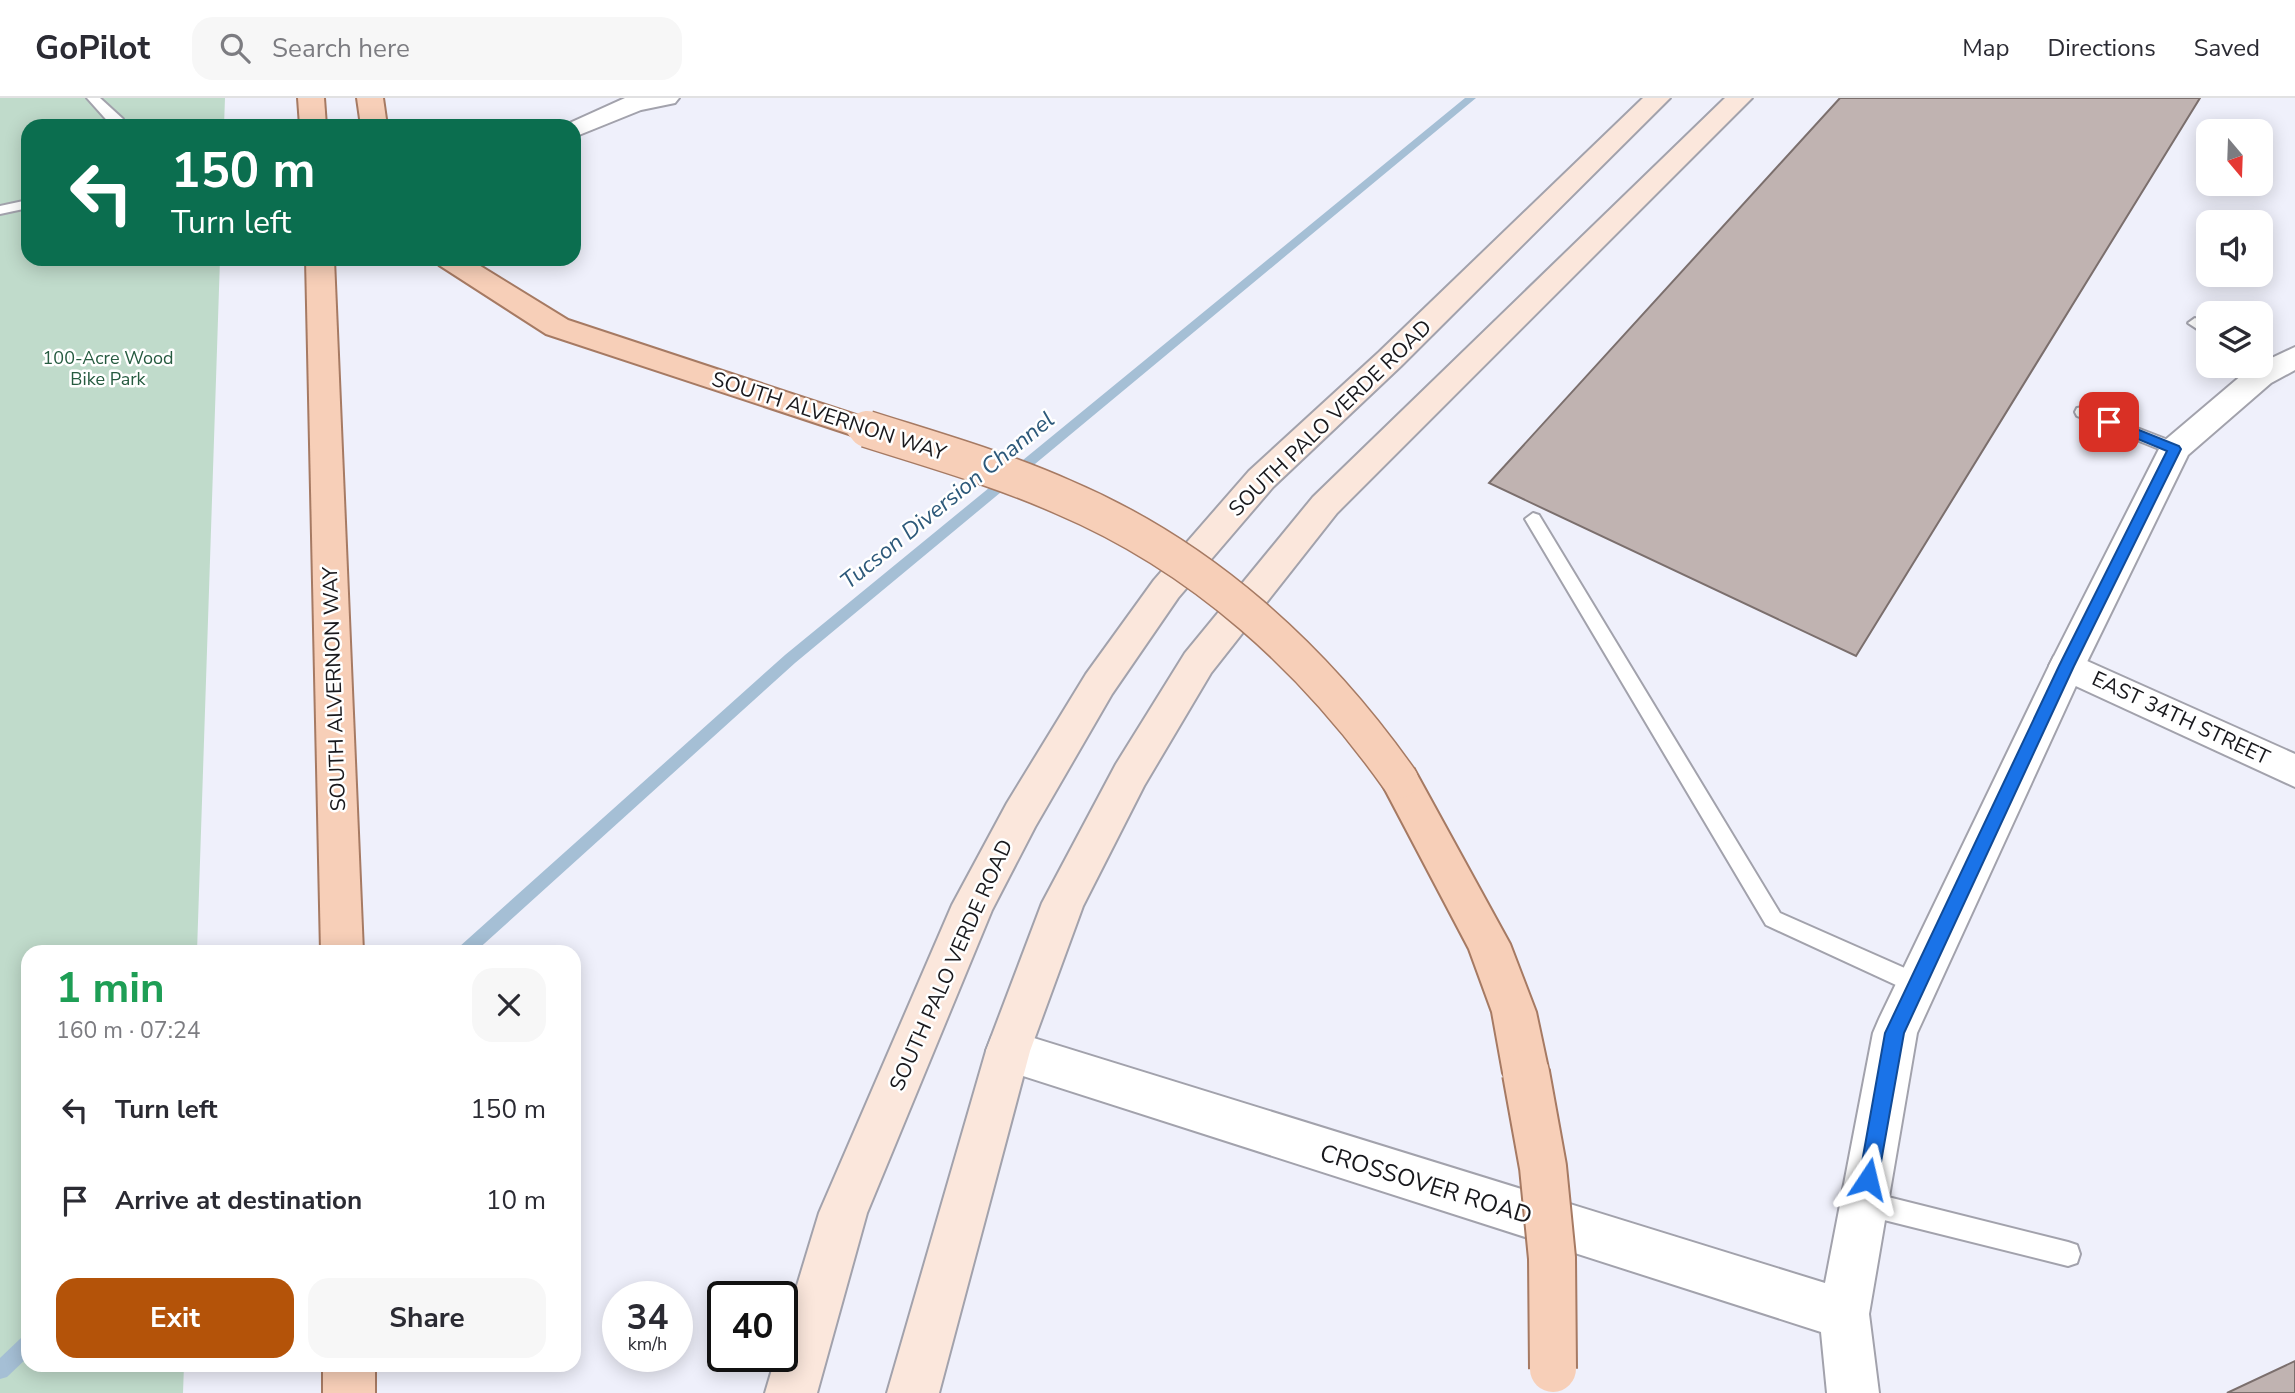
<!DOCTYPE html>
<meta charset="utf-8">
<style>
:root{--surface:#fff;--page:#f7f7f7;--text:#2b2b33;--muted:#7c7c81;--line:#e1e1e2;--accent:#b45309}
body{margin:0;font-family:"Nunito Sans",sans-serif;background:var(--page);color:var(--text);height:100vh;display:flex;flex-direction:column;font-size:26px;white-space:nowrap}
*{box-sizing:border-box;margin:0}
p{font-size:23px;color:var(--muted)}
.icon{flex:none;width:38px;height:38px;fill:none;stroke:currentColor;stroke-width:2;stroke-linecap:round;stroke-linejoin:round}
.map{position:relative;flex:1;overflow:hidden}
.details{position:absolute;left:21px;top:847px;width:560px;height:427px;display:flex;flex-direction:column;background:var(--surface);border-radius:21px;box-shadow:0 4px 18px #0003}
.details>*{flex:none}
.top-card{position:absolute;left:21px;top:21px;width:560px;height:147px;border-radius:21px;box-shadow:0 4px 18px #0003;background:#0b6e4f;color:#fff;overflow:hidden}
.needle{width:46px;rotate:161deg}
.buttons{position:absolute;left:2196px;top:21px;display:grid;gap:14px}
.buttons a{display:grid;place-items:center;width:77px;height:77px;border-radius:14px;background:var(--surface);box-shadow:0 4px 18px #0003;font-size:35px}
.speed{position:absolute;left:602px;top:1183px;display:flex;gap:14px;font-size:35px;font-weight:700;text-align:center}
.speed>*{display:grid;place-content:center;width:91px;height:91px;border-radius:50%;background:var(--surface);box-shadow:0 4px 18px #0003;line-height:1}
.speed small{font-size:18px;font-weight:400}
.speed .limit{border:4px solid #111;border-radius:10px;background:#fff;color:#111}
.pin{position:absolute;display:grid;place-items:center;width:60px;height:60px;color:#fff;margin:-30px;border-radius:14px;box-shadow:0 4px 10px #0006}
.me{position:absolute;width:77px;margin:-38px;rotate:10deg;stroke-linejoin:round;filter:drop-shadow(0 0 5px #0008)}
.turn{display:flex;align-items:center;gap:24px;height:147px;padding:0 35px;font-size:32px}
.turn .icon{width:91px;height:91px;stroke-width:2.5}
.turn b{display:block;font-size:49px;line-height:60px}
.round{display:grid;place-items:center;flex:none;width:74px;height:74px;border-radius:21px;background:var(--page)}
.summary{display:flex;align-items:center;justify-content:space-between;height:119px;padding:0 35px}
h1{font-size:42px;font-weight:700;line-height:52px;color:#1e9e55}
.button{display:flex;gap:14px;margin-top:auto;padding:14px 35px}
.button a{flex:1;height:80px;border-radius:21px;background:var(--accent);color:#fff;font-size:28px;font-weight:700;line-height:80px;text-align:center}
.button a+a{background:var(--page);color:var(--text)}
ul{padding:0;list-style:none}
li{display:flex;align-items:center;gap:21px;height:91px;padding:0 35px}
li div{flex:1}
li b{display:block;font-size:26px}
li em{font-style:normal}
header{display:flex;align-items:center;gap:42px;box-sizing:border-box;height:98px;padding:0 35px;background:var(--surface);border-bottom:2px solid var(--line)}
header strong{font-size:33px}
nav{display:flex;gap:38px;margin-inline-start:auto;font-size:24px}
.search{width:490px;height:63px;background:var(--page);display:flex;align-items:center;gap:18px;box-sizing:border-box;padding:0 24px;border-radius:21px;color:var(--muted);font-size:26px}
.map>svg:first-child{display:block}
.green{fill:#c0dbcb}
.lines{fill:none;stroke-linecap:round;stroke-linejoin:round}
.stream{fill:#a5bfd5;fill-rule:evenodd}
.building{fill:#c0b3b1;stroke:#7b6f6d;stroke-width:2}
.service-casing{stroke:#a2a2ac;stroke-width:4}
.minor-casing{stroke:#a2a2ac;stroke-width:4}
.tertiary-casing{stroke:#a2a2ac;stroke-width:4}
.secondary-casing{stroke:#a2a2ac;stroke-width:4}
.primary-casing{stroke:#a67a63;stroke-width:4}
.service{fill:#fff;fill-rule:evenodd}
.minor{fill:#fff;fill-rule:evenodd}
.tertiary{fill:#fff;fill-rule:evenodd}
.secondary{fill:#fbe7dc;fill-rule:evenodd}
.primary{fill:#f7cfb8;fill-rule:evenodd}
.primary-bridge-far2-casing{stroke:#a67a63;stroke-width:31;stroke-linecap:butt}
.primary-bridge-far1-casing{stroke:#a67a63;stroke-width:39;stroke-linecap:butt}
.primary-bridge-casing{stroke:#a67a63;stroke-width:50;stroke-linecap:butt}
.primary-bridge-far2{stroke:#f7cfb8;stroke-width:28}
.primary-bridge-far1{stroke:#f7cfb8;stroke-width:36}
.primary-bridge{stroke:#f7cfb8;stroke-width:46}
.route{fill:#1a73e8;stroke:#114b97;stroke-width:2}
.labels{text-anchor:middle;stroke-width:5;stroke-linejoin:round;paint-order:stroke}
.far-park-label{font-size:18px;fill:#265b40;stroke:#fff}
.street-label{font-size:21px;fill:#18181c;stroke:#fff}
.water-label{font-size:23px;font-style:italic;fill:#2d597a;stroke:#fff}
.near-street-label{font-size:24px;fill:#18181c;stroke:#fff}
</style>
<header>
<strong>GoPilot</strong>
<div class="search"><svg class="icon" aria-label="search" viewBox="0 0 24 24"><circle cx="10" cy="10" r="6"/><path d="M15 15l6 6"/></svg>Search here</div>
<nav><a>Map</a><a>Directions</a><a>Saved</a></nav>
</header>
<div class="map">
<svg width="2295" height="1295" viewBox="0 0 2295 1295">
<rect width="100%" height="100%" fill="#eff0fb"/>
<!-- green -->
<path class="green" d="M 0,0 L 225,0 L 224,28 L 28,28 L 28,161 L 220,161 L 197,854 L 28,854 L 28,1267 L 184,1267 L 183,1295 L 0,1295 Z"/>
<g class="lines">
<!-- stream -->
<g class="stream">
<path d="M 1465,0 L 1476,0 L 795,565 L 475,854 L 456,854 L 459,849 L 785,557 Z"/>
<path d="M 28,1238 L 28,1259 L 7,1279 L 0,1281 L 0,1260 L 21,1240 Z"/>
</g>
</g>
<!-- building -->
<g class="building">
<path d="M 1840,0 L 2200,0 L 1856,558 L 1489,385 Z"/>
<path d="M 2295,1263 L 2295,1295 L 2227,1295 Z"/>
</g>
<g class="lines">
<!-- service casing -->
<g class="service-casing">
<g id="service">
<path d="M 87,0 L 100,0 L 123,21 L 124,28 L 112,28 Z"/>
<path d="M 28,102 L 28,110 L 0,116 L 0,108 Z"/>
<path d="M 2195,220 L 2208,227 L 2208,238 L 2188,225 Z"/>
<path d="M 2083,309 L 2181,347 L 2183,351 L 2175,356 L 2169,355 L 2077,318 L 2075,314 L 2077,310 Z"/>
<path d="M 1533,415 L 1539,417 L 1780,815 L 1925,879 L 1928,886 L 1925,893 L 1917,896 L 1909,893 L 1766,827 L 1525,421 Z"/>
<path d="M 1864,1093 L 2068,1144 L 2077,1147 L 2080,1156 L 2077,1165 L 2068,1168 L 1864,1117 L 1856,1113 L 1852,1105 L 1856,1097 Z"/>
</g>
</g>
<!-- minor casing -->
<g class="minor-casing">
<g id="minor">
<path d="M 625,0 L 679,0 L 675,5 L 641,12 L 574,39 L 574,28 L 563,28 Z"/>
<path d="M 2067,554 L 2295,656 L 2295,689 L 2054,578 L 2049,568 L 2054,558 Z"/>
</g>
</g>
<!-- tertiary casing -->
<g class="tertiary-casing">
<path id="tertiary" d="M 2295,249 L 2295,272 L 2271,285 L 2188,357 L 2085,568 L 1917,935 L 1869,1216 L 1879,1295 L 1827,1295 L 1821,1234 L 992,968 L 986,953 L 992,938 L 1008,932 L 1825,1185 L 1873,935 L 1879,921 L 2049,568 L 2159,351 L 2164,343 L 2249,271 L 2261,268 L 2261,265 Z"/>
</g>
<!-- secondary casing -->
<g class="secondary-casing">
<g id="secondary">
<path d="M 1643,0 L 1670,0 L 1401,268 L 1273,389 L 1178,500 L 1112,596 L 1035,729 L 992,812 L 867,1115 L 817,1295 L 765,1295 L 776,1258 L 782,1258 L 782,1237 L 819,1115 L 952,807 L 1007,705 L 1086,576 L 1154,482 L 1249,373 L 1379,254 Z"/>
<path d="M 1725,0 L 1752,0 L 1337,415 L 1211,575 L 1144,688 L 1083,808 L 1030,953 L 939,1295 L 887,1295 L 986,953 L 1042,805 L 1116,666 L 1185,555 L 1313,399 Z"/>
</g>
</g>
<!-- primary casing -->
<g class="primary-casing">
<g id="primary">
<path d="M 298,0 L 324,0 L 326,28 L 300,28 Z"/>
<path d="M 357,0 L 383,0 L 387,28 L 361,28 Z"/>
<path d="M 306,161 L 334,161 L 363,854 L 321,854 Z"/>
<path d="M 435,161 L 469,161 L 568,222 L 871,322 L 876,329 L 871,336 L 860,340 L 849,336 L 546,236 L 439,167 Z"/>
<path d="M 1400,666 L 1414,671 L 1510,846 L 1536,914 L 1549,975 L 1542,990 L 1526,996 L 1510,990 L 1503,975 L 1492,914 L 1469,851 L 1380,682 L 1386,671 Z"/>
<rect x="323" y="1267" width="52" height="28"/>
</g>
</g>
<!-- service -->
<use href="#service" class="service"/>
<!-- minor -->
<use href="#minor" class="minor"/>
<!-- tertiary -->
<use href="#tertiary" class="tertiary"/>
<!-- secondary -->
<use href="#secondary" class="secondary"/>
<!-- primary -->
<use href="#primary" class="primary"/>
<!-- primary-bridge-far2 casing -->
<g class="primary-bridge-far2-casing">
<path id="primary-bridge-far2" d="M 860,329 L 873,333"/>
</g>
<!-- primary-bridge-far1 casing -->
<g class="primary-bridge-far1-casing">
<path id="primary-bridge-far1" d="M 867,331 C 933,352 1000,371 1063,399 C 1202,458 1314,560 1400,682"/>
</g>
<!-- primary-bridge casing -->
<g class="primary-bridge-casing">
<path id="primary-bridge" d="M 1526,975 L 1543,1069 L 1552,1160 L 1553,1271"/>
</g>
<!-- primary-bridge-far2 -->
<use href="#primary-bridge-far2" class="primary-bridge-far2"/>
<!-- primary-bridge-far1 -->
<use href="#primary-bridge-far1" class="primary-bridge-far1"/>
<!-- primary-bridge -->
<use href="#primary-bridge" class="primary-bridge"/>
</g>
<!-- route -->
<path class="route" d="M 2109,320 L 2179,348 L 2181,351 L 2074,568 L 1904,935 L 1878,1081 L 1875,1088 L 1868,1091 L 1862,1088 L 1859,1081 L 1885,935 L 2059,568 L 2167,353 L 2104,327 L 2102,324 Z"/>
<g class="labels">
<!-- far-park labels -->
<g class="far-park-label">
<text x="108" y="266">100-Acre Wood<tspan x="108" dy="21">Bike Park</tspan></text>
</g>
<!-- street labels -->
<g class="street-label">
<text transform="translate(829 318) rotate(18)" y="7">SOUTH ALVERNON WAY</text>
<text transform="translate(1330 320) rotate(-44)" y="7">SOUTH PALO VERDE ROAD</text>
<text transform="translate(334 591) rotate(-92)" y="7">SOUTH ALVERNON WAY</text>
<text transform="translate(2181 620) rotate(25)" y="7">EAST 34TH STREET</text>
<text transform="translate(951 867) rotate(-66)" y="7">SOUTH PALO VERDE ROAD</text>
</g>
<!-- water labels -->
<g class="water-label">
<text transform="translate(947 402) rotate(-39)" y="8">Tucson Diversion Channel</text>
</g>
<!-- near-street labels -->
<g class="near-street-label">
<text transform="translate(1426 1086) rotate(17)" y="8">CROSSOVER ROAD</text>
</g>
</g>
</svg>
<div class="buttons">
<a><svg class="needle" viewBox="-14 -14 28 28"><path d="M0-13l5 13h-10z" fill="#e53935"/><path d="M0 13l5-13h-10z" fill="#7c7c81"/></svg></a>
<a><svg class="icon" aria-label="sound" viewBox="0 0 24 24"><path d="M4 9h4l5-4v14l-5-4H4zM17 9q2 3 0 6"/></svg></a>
<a><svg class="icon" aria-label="layers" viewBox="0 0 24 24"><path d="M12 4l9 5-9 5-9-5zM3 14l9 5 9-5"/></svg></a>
</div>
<div class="speed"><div>34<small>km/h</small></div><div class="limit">40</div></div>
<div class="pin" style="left:2109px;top:324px;background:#d93025"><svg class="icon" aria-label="arrive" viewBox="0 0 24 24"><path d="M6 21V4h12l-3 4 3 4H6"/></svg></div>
<svg class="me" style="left:1868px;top:1081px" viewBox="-20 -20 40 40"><path d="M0-17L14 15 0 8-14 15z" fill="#1a73e8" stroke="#fff" stroke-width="4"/></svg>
<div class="top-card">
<div class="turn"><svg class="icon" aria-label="left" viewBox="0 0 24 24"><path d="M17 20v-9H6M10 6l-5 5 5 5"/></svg><div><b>150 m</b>Turn left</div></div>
</div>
<section class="details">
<div class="summary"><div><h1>1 min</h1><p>160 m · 07:24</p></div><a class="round"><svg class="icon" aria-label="close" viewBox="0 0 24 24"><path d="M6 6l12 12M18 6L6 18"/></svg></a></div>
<ul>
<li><svg class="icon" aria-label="left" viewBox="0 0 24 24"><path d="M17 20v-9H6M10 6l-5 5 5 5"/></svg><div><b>Turn left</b></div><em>150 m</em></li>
<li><svg class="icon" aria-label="arrive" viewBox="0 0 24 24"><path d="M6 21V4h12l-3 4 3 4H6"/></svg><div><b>Arrive at destination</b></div><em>10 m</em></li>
</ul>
<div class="button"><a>Exit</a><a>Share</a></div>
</section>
</div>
